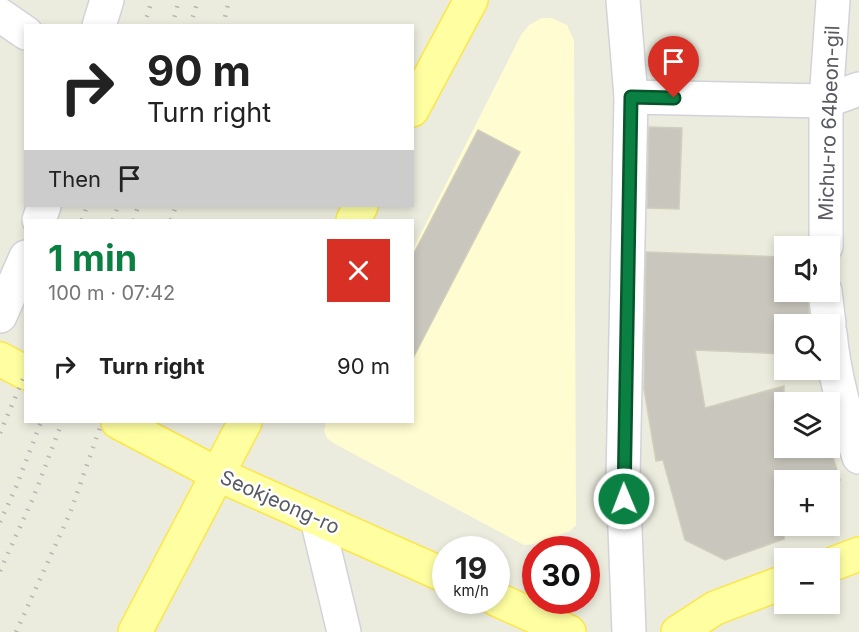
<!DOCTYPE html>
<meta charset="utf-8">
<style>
:root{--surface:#fff;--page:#f2f2f2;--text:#222;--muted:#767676;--accent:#0b8043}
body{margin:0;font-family:Inter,sans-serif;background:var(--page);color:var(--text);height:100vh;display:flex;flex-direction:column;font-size:22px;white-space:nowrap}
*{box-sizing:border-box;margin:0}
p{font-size:20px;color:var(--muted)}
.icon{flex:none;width:33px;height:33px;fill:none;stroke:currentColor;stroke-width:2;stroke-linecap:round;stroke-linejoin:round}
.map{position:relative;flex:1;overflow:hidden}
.details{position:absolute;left:24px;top:219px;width:390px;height:204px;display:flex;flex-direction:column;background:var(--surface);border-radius:0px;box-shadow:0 3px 9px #0003}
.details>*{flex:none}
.hud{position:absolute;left:24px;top:24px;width:390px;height:183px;border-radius:0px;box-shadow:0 3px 9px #0003;background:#fff;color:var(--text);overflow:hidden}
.tools{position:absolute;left:774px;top:236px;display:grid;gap:12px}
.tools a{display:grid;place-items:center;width:66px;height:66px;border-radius:0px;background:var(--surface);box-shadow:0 3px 9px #0003;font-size:30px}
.speed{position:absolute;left:432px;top:536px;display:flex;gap:12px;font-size:30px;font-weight:700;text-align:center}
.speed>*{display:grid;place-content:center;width:78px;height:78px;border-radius:50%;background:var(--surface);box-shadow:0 3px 9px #0003;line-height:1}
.speed small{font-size:15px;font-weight:400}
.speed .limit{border:9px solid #d22;background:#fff;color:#111}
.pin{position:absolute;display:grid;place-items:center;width:51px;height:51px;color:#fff;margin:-62px -26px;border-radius:50% 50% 50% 0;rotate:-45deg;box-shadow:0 0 6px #0007}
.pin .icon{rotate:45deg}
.me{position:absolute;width:66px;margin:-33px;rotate:359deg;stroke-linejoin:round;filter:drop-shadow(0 0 4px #0008)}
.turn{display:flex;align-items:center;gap:21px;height:126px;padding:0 24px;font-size:27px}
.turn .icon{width:78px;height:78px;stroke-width:2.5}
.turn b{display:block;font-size:42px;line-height:51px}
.then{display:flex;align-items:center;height:57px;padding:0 24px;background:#0003;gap:12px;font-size:22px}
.round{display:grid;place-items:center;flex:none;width:63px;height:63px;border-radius:0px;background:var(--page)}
.overview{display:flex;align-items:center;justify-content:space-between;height:102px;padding:0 24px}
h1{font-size:36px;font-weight:700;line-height:45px;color:var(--accent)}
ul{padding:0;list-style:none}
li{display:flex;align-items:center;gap:18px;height:90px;padding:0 24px}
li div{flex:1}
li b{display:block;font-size:22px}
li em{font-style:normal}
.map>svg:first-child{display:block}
.commercial{fill:#fffcd1}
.building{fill:#c9c7bd;stroke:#d1cebc;stroke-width:1.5}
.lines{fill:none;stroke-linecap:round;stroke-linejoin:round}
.minor-casing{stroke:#d2d3da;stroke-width:36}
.major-casing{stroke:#fce747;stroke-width:36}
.minor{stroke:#fff;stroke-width:33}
.major{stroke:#ffffa1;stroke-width:33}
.rail{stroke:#b5b6b6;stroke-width:4.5;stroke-dasharray:1.5 8;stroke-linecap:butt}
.route-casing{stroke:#07532c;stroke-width:15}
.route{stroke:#0b8043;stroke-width:10}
.labels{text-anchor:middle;stroke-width:5;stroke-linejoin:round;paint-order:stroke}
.street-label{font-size:20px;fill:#585a61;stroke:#fff}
</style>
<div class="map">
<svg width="859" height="632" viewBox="0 0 859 632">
<rect width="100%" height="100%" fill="#ececde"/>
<!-- commercial -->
<path class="commercial" d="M 542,18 L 551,18 L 567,25 L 574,41 L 576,516 L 576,525 L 570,531 L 534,544 L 524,545 L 335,444 L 327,438 L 324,431 L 326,422 L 412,422 L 413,249 L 521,35 L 529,25 Z"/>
<!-- building -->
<g class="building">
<path d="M 649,127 L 682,128 L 679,209 L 647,208 Z"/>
<path d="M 478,130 L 520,152 L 412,360 L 412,257 Z"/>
<path d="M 646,252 L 784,257 L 784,291 L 807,291 L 810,324 L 784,324 L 784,354 L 695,350 L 705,408 L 784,386 L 784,447 L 830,447 L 840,480 L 784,480 L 784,539 L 725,560 L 685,540 L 663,460 L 656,461 L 644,389 Z"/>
</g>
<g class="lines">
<!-- minor casing -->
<g class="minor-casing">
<g id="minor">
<path d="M 623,0 L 631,97 L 623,477 L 629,632"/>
<path d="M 0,15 L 26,33"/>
<path d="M 99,26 L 107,0"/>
<path d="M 631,97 L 826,101 L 859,89"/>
<path d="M 39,220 L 44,206"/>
<path d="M 826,246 L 826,101 L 833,0"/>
<path d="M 825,291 L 829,324"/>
<path d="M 0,316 L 26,257"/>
<path d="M 830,333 C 834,376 846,416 859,457"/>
<path d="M 317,519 L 344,632"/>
</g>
</g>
<!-- major casing -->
<g class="major-casing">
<g id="major">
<path d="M 412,110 L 471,0"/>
<path d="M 353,220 L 361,206"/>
<path d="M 0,359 L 26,373"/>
<path d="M 118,422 L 217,474 L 446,576"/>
<path d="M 830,565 L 859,554"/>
<path d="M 496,599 L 569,632"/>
<path d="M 135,632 L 245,422"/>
<path d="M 678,632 L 715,608 L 784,582"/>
</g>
</g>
<!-- minor -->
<use href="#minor" class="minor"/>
<!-- major -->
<use href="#major" class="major"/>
<!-- rail -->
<g class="rail">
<path d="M 144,26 L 152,0"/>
<path d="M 172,26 L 179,0"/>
<path d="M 190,26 L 198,0"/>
<path d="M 223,26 L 229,0"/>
<path d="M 82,220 L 87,206"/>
<path d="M 113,220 L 118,206"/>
<path d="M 134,220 L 138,206"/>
<path d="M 171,220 L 176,206"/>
<path d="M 0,433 L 26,372"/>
<path d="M 0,522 L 16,487 L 41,422"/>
<path d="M 0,571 L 34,496 L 62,422"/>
<path d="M 16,632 L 70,513 L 102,422"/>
</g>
</g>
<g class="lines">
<!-- route casing -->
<g class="route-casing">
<path id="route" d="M 624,499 L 631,97 L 674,98"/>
</g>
<!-- route -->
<use href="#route" class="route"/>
</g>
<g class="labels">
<!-- street labels -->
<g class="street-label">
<text transform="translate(829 123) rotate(-88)" y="7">Michu-ro 64beon-gil</text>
<text transform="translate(280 502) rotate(24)" y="7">Seokjeong-ro</text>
</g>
</g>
</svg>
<div class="tools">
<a><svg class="icon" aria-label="sound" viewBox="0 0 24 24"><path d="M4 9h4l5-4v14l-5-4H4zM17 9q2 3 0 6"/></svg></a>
<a><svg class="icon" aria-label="search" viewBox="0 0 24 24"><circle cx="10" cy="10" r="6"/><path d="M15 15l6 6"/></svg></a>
<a><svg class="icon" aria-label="layers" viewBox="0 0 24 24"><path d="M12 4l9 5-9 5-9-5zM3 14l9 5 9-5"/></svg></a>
<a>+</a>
<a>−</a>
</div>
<div class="speed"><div>19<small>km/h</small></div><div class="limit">30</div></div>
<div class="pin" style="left:674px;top:98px;background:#d93025"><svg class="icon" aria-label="arrive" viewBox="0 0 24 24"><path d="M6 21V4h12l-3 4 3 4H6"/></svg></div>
<svg class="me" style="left:624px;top:499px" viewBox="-20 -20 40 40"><circle r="17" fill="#0b8043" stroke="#fff" stroke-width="3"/><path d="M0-11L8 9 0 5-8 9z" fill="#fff"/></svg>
<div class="hud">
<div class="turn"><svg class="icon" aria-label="right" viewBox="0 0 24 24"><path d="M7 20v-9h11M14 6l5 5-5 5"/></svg><div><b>90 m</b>Turn right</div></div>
<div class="then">Then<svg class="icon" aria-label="arrive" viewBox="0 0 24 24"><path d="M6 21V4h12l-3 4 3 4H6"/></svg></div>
</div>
<section class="details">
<div class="overview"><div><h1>1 min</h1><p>100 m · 07:42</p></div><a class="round" style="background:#d93025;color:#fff"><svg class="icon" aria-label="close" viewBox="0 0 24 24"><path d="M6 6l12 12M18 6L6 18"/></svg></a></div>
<ul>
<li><svg class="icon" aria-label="right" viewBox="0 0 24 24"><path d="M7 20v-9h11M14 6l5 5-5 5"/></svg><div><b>Turn right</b></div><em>90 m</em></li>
</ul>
</section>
</div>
